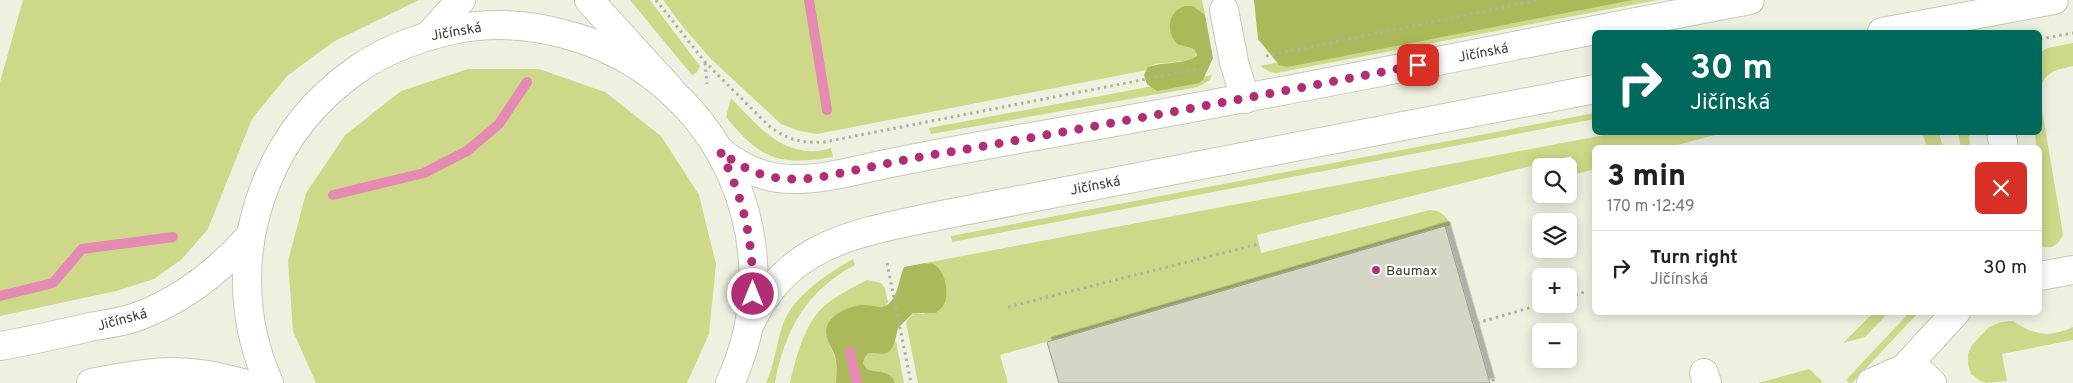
<!DOCTYPE html>
<meta charset="utf-8">
<style>
:root{--surface:#fff;--page:#f6f6f6;--text:#202124;--muted:#757577;--line:#e0e0e0}
body{margin:0;font-family:Overpass,sans-serif;background:var(--page);color:var(--text);height:100vh;display:flex;flex-direction:column;font-size:19px;white-space:nowrap}
*{box-sizing:border-box;margin:0}
p{font-size:16px;color:var(--muted)}
.icon{flex:none;width:28px;height:28px;fill:none;stroke:currentColor;stroke-width:2;stroke-linecap:round;stroke-linejoin:round}
.map{position:relative;flex:1;overflow:hidden}
.sheet{position:absolute;left:1592px;top:145px;width:450px;height:170px;display:flex;flex-direction:column;background:var(--surface);border-radius:8px;box-shadow:0 2px 12px #0003}
.sheet>*{flex:none}
.banner{position:absolute;left:1592px;top:30px;width:450px;height:105px;border-radius:8px;box-shadow:0 2px 12px #0003;background:#00695c;color:#fff;overflow:hidden}
.fabs{position:absolute;left:1532px;top:158px;display:grid;gap:10px}
.fabs a{display:grid;place-items:center;width:45px;height:45px;border-radius:8px;background:var(--surface);box-shadow:0 2px 12px #0003;font-size:25px}
.pin{position:absolute;display:grid;place-items:center;width:42px;height:42px;color:#fff;margin:-21px;border-radius:10px;box-shadow:0 2px 8px #0006}
.me{position:absolute;width:55px;margin:-28px;rotate:0deg;stroke-linejoin:round;filter:drop-shadow(0 0 4px #0008)}
.turn{display:flex;align-items:center;gap:18px;height:105px;padding:0 15px;font-size:22px}
.turn .icon{width:65px;height:65px;stroke-width:2.5}
.turn b{display:block;font-size:35px;line-height:42px}
.round{display:grid;place-items:center;flex:none;width:52px;height:52px;border-radius:8px;background:var(--page)}
.head{display:flex;align-items:center;justify-content:space-between;height:85px;padding:0 15px}
h1{font-size:30px;font-weight:800;line-height:38px}
ul{padding:0;list-style:none}
li{display:flex;align-items:center;gap:15px;height:75px;padding:0 15px;border-top:1px solid var(--line)}
li div{flex:1}
li b{display:block;font-size:19px}
li em{font-style:normal}
.map>svg:first-child{display:block}
.green{fill:#cdd988}
.forest{fill:#acb95a}
.lines{fill:none;stroke-linecap:round;stroke-linejoin:round}
.stream{stroke:#e58ab3;stroke-width:10}
.building{fill:#d4d7c6;stroke:#9c9f8f;filter:url(#shadow)}
.minor-casing{stroke:#c6c9b8;stroke-width:30}
.major-casing{stroke:#c6c9b8;stroke-width:30}
.highway-casing{stroke:#c6c9b8;stroke-width:30}
.path{stroke:#aeb1a3;stroke-width:3;stroke-dasharray:2.5 4;stroke-linecap:butt}
.minor{stroke:#fff;stroke-width:28}
.major{stroke:#fff;stroke-width:28}
.highway{stroke:#fff;stroke-width:28}
.route{stroke:#b12d76;stroke-width:9;stroke-dasharray:0 16.2}
.poi-dot{fill:#b12d76;stroke:#fff;stroke-width:2}
.labels{text-anchor:middle;stroke-width:4;stroke-linejoin:round;paint-order:stroke}
.street-label{font-size:14px;fill:#3a3c35;stroke:#fff}
.poi-label{font-size:14px;fill:#3a3c35;stroke:#fff;text-anchor:start}
</style>
<div class="map">
<svg width="2073" height="383" viewBox="0 0 2073 383">
<defs>
<filter id="shadow"><feDropShadow dx="4.5" dy="-4.5" stdDeviation="0" flood-color="#0004"/></filter>
</defs>
<rect width="100%" height="100%" fill="#eef1e0"/>
<!-- green -->
<g class="green">
<path d="M 23,0 L 419,0 L 333,42 L 287,76 L 252,119 L 208,229 L 182,259 L 154,279 L 116,291 L 0,316 L 0,82 Z"/>
<path d="M 630,0 L 650,0 L 700,66 L 697,72 L 692,75 Z"/>
<path d="M 663,0 L 1202,0 L 1205,15 L 1181,45 L 1194,49 L 1196,52 L 1195,58 L 1192,60 L 1155,64 L 1148,67 L 1147,70 L 817,134 L 799,131 L 781,124 L 710,58 L 683,27 Z"/>
<path d="M 1580,0 L 1658,0 L 1276,73 L 1270,72 L 1260,66 Z"/>
<path d="M 2073,43 L 2073,66 C 2055,70 2043,72 2040,92 L 2040,53 L 2047,48 Z"/>
<path d="M 468,69 L 539,69 L 605,92 L 661,136 L 699,195 L 716,264 L 709,334 L 687,383 L 316,383 L 293,331 L 288,261 L 306,193 L 345,135 L 401,91 Z"/>
<path d="M 1212,75 L 1210,80 L 1198,87 L 931,134 L 929,128 Z"/>
<path d="M 731,98 C 759,127 786,162 831,148 L 833,157 C 779,166 761,160 726,117 Z"/>
<path d="M 2040,98 L 2063,234 C 2059,245 2052,250 2040,246 L 2040,148 L 2036,147 L 2035,133 L 2040,132 Z"/>
<path d="M 1595,113 L 1595,119 L 952,242 L 951,236 Z"/>
<path d="M 1615,133 L 1722,133 L 1670,147 L 1595,148 L 1595,169 L 1576,174 L 1571,156 L 1257,235 L 1261,253 L 1430,210 C 1440,210 1446,216 1451,225 L 1000,355 L 1008,383 L 918,383 L 906,322 L 914,313 L 924,314 L 934,265 L 925,263 Z"/>
<path d="M 1922,133 L 1939,133 L 1943,147 L 1927,147 Z"/>
<path d="M 1958,133 L 1969,133 L 1970,147 L 1961,147 Z"/>
<path d="M 853,259 L 855,265 C 807,290 784,331 775,383 L 766,383 C 774,366 776,346 782,327 C 792,296 826,275 853,259 Z"/>
<path d="M 867,280 L 881,283 L 885,288 L 888,302 L 885,306 L 875,307 L 864,305 L 828,339 L 836,361 L 836,383 L 790,383 C 795,361 802,333 816,315 C 828,299 850,289 867,280 Z"/>
<path d="M 1874,312 L 1888,313 L 1865,337 L 1843,343 Z"/>
<path d="M 1909,313 L 1918,313 L 1852,383 L 1849,383 L 1846,380 Z"/>
<path d="M 2013,321 C 2033,335 2050,338 2073,327 L 2073,340 L 2002,354 L 2007,381 L 1986,383 L 1980,381 L 1971,374 L 1968,364 L 1968,354 L 1972,345 L 1989,327 L 2001,322 Z"/>
<path d="M 896,341 L 904,383 L 895,383 C 892,370 877,373 867,369 L 863,363 L 865,357 L 869,353 L 884,354 L 894,345 Z"/>
<path d="M 1809,369 L 1822,381 L 1821,383 L 1758,383 Z"/>
</g>
<!-- forest -->
<g class="forest">
<path d="M 1254,0 L 1633,0 L 1287,67 L 1279,65 L 1258,39 Z"/>
<path d="M 1185,6 L 1193,6 L 1205,15 L 1213,58 L 1203,80 L 1199,83 L 1157,91 L 1147,84 L 1144,75 L 1148,67 C 1160,62 1191,64 1197,55 L 1194,49 L 1177,44 C 1166,31 1167,12 1185,6 Z"/>
<path d="M 925,263 C 928,264 931,263 933,264 C 945,269 950,294 944,304 C 943,307 938,310 936,313 L 913,313 L 898,328 L 894,345 L 889,352 L 884,354 L 869,353 L 865,357 L 863,363 L 867,369 C 877,373 892,370 895,383 L 836,383 C 836,376 837,367 836,360 C 834,350 826,341 826,331 C 827,315 851,304 865,305 C 873,305 879,309 887,305 C 898,298 899,278 904,267 Z"/>
</g>
<g class="lines">
<!-- stream -->
<g class="stream">
<path d="M 809,0 L 827,110"/>
<path d="M 333,195 L 424,173 L 467,151 L 499,124 L 527,82"/>
<path d="M 0,296 L 53,283 L 82,249 L 173,237"/>
<path d="M 850,352 L 857,383"/>
</g>
</g>
<!-- building -->
<path class="building" d="M 1445,226 L 1490,383 L 1059,383 L 1047,342 Z"/>
<g class="lines">
<!-- minor casing -->
<g class="minor-casing">
<g id="minor">
<path d="M 1224,10 L 1234,62 L 1245,99"/>
<path d="M 1882,32 L 2054,0"/>
<path d="M 2001,132 L 2004,148"/>
<path d="M 720,151 C 741,168 764,179 792,179 C 823,180 856,170 886,164 C 938,153 990,144 1042,135 C 1279,94 1514,45 1750,0"/>
<path d="M 2040,276 L 2073,270"/>
<path d="M 750,324 C 787,242 858,233 937,216 L 1595,89"/>
<path d="M 1910,362 L 1932,383"/>
<path d="M 1704,373 L 1707,383"/>
<path d="M 1871,383 L 1907,367"/>
<path d="M 1902,383 L 1910,362 L 1956,312"/>
</g>
</g>
<!-- major casing -->
<g class="major-casing">
<g id="major">
<path d="M 0,346 C 30,341 60,334 90,327 C 106,324 124,322 139,316 C 184,299 219,271 250,236"/>
<path d="M 91,383 C 149,371 184,366 242,383"/>
<path d="M 269,383 C 240,318 240,246 267,181 C 285,136 316,99 355,71 C 384,50 417,38 452,30 C 494,21 537,25 578,38 C 722,84 794,245 730,383"/>
</g>
</g>
<!-- highway casing -->
<g class="highway-casing">
<g id="highway">
<path d="M 589,0 L 670,89"/>
<path d="M 429,35 L 461,0"/>
</g>
</g>
<!-- path -->
<g class="path">
<path d="M 656,0 L 705,62 L 769,126 C 788,140 800,143 824,142 L 1203,68"/>
<path d="M 2040,39 L 2073,33"/>
<path d="M 1266,56 L 1539,0"/>
<path d="M 705,63 L 707,84"/>
<path d="M 1450,229 L 1494,383"/>
<path d="M 887,263 L 911,383"/>
<path d="M 1569,297 L 1585,292"/>
<path d="M 1008,307 L 1259,244"/>
<path d="M 1477,323 L 1543,304"/>
</g>
<!-- minor -->
<use href="#minor" class="minor"/>
<!-- major -->
<use href="#major" class="major"/>
<!-- highway -->
<use href="#highway" class="highway"/>
</g>
<g class="lines">
<!-- route -->
<path class="route" d="M 753,294 C 753,240 744,199 720,151 C 741,168 764,179 792,179 C 813,180 835,174 856,170 C 889,163 922,156 956,151 C 1110,124 1264,95 1418,65"/>
</g>
<!-- markers -->
<circle class="poi-dot" cx="1376" cy="270" r="5"/>
<g class="labels">
<!-- street labels -->
<g class="street-label">
<text transform="translate(456 31) rotate(-10)" y="5">Jičínská</text>
<text transform="translate(1483 52) rotate(-11)" y="5">Jičínská</text>
<text transform="translate(1095 185) rotate(-11)" y="5">Jičínská</text>
<text transform="translate(122 319) rotate(-15)" y="5">Jičínská</text>
</g>
<!-- poi labels -->
<g class="poi-label">
<text x="1386" y="275">Baumax</text>
</g>
</g>
</svg>
<div class="fabs">
<a><svg class="icon" aria-label="search" viewBox="0 0 24 24"><circle cx="10" cy="10" r="6"/><path d="M15 15l6 6"/></svg></a>
<a><svg class="icon" aria-label="layers" viewBox="0 0 24 24"><path d="M12 4l9 5-9 5-9-5zM3 14l9 5 9-5"/></svg></a>
<a>+</a>
<a>−</a>
</div>
<div class="pin" style="left:1418px;top:65px;background:#d93025"><svg class="icon" aria-label="arrive" viewBox="0 0 24 24"><path d="M6 21V4h12l-3 4 3 4H6"/></svg></div>
<svg class="me" style="left:753px;top:294px" viewBox="-20 -20 40 40"><circle r="17" fill="#b12d76" stroke="#fff" stroke-width="3"/><path d="M0-11L8 9 0 5-8 9z" fill="#fff"/></svg>
<div class="banner">
<div class="turn"><svg class="icon" aria-label="right" viewBox="0 0 24 24"><path d="M7 20v-9h11M14 6l5 5-5 5"/></svg><div><b>30 m</b>Jičínská</div></div>
</div>
<section class="sheet">
<div class="head"><div><h1>3 min</h1><p>170 m · 12:49</p></div><a class="round" style="background:#d93025;color:#fff"><svg class="icon" aria-label="close" viewBox="0 0 24 24"><path d="M6 6l12 12M18 6L6 18"/></svg></a></div>
<ul>
<li><svg class="icon" aria-label="right" viewBox="0 0 24 24"><path d="M7 20v-9h11M14 6l5 5-5 5"/></svg><div><b>Turn right</b><p>Jičínská</p></div><em>30 m</em></li>
</ul>
</section>
</div>
